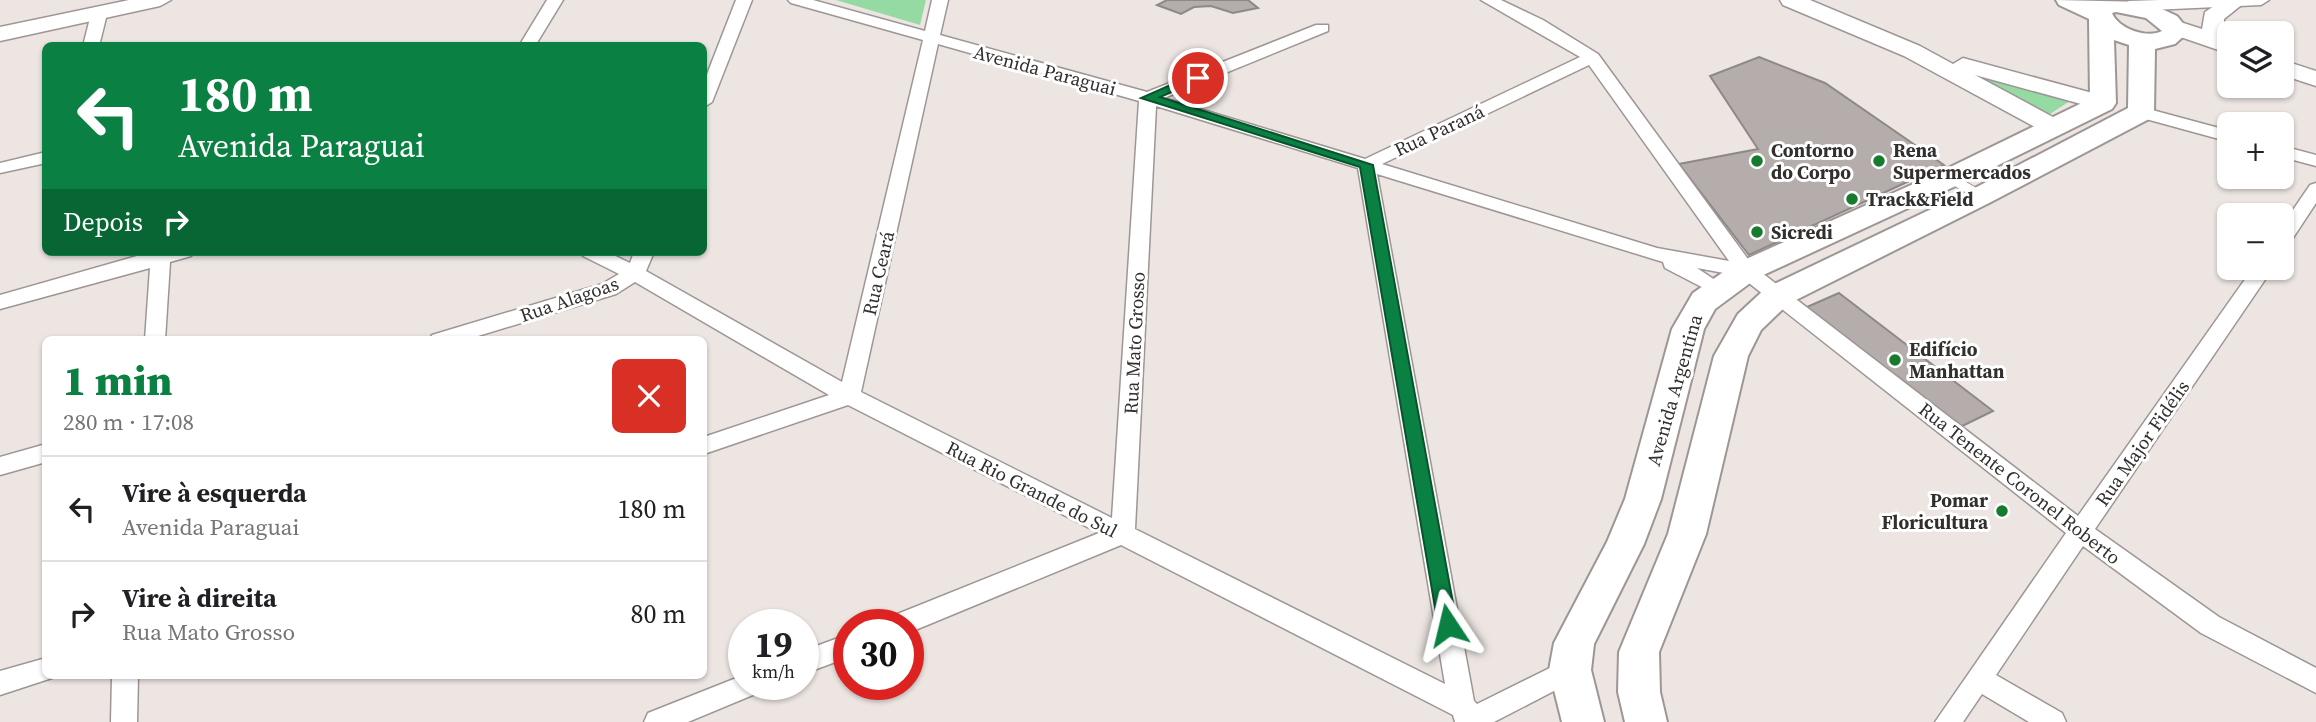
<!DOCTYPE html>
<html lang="pt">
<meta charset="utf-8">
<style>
:root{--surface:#fff;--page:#f6f6f6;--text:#202124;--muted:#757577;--line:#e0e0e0;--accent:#0b8043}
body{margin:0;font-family:"Source Serif 4",serif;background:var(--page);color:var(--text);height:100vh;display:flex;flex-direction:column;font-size:26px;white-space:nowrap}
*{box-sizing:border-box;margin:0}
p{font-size:23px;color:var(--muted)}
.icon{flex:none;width:38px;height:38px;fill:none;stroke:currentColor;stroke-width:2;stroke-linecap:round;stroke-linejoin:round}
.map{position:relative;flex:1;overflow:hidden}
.side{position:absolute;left:42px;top:336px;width:665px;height:343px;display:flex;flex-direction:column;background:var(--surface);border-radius:10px;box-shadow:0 2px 5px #0004}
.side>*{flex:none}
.hud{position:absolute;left:42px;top:42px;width:665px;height:214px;border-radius:10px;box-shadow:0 2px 5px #0004;background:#0b8043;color:#fff;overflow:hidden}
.tools{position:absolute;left:2217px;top:21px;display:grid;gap:14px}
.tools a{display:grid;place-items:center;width:77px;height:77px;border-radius:10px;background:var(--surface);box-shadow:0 2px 5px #0004;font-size:35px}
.speed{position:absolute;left:728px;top:609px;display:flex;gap:14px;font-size:35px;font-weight:700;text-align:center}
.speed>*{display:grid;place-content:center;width:91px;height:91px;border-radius:50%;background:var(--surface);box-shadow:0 2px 5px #0004;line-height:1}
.speed small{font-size:18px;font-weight:400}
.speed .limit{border:10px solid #d22;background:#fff;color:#111}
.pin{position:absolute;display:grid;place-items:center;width:60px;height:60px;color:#fff;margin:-30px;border:4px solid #fff;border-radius:50%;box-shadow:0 2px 7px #0007}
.me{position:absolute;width:77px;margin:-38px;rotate:350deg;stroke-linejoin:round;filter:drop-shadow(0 0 5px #0008)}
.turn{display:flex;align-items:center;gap:24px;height:147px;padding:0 21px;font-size:32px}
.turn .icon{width:91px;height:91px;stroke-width:2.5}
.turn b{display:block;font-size:49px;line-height:60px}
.then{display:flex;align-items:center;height:66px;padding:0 21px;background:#0003;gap:14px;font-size:26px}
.round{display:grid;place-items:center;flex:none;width:74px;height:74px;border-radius:10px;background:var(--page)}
.head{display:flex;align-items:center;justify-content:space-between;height:119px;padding:0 21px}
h1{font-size:42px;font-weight:800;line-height:52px;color:var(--accent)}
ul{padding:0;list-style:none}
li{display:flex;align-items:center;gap:21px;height:105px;padding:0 21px;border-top:2px solid var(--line)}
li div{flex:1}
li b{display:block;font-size:26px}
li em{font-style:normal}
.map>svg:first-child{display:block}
.green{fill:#96daa3}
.building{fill:#b4adab;stroke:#8e8886;stroke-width:2}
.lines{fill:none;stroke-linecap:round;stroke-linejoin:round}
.lane-casing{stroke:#9d9694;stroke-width:11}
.street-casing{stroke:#9d9694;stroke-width:3}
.secondary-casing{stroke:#9d9694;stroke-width:3}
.primary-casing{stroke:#9d9694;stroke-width:4}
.lane{stroke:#fff;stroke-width:9}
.street{fill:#fff;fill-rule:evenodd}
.secondary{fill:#fff;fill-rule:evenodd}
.primary{fill:#fff;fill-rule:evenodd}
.route{fill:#0b8043;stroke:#07532c;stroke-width:2}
.poi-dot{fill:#177b2e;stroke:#fff;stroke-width:2.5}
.labels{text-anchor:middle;stroke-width:6;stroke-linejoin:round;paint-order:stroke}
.street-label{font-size:19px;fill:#32302f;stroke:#fff}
.poi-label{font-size:19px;font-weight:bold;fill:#32302f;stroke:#fff;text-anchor:start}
</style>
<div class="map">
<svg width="2316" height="722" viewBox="0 0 2316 722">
<rect width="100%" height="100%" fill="#ece5e2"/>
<!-- green -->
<g class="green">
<path d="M 836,0 L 926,0 L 920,25 Z"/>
<path d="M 1933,59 L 2073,99 L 2047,116 Z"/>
</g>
<!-- building -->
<g class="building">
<path d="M 1167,0 L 1248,0 L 1258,8 L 1233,13 L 1211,6 L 1194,7 L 1181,14 L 1157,5 Z"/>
<path d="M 1759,57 L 1825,83 L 1944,165 L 1749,255 L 1679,164 L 1758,149 L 1710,76 Z"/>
<path d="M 1839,293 L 1993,411 L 1952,431 L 1800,310 Z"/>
</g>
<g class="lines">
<!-- lane casing -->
<g class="lane-casing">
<path id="lane" d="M 1950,178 L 1981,196"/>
</g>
<!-- street casing -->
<g class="street-casing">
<g id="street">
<path d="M 547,0 L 563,0 L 535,46 L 519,46 Z"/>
<path d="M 736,0 L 752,0 L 712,102 L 704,107 L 704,82 Z"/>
<path d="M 788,0 L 813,0 L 925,31 L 932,0 L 948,0 L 940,35 L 1147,92 L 1316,25 L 1328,25 L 1328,31 L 1164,98 L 1365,159 L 1580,57 L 1481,0 L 1501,0 L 1543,20 L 1598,54 L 1753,266 L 2078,516 L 2253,268 L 2273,268 L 2095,529 L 2219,617 L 2316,668 L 2316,693 L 2201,633 L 2083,546 L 1996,675 L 2062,713 L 2066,722 L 2029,722 L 1982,694 L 1963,722 L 1935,722 L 2066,533 L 1740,276 L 1697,268 L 1727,288 L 1717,295 L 1665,268 L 1663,262 L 1377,174 L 1474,701 L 1477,704 L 1570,658 L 1579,662 L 1583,670 L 1579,678 L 1494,722 L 1455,722 L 1453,715 L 1121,545 L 908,633 L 908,625 L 887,625 L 890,617 L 1099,533 L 848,405 L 704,454 L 704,437 L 829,395 L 635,282 L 616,294 L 465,340 L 429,340 L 432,335 L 602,284 L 619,274 L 583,256 L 580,252 L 607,252 L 630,263 L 634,252 L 654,252 L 646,271 L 842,382 L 923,40 L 791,3 ZM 938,44 L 1139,101 L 1112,518 L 861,392 ZM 1589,65 L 1729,261 L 1657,248 L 1382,164 ZM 1156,106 L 1358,168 L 1445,684 L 1135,529 Z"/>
<path d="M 2160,0 L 2269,0 L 2261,5 L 2129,11 L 2121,6 L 2129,1 Z"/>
<path d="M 99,9 L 107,14 L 99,46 L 83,46 L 91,14 Z"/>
<path d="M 2141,107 L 2230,131 L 2230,142 L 2135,116 L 2132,112 Z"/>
<path d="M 2282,146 L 2316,155 L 2316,166 L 2282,157 Z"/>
<path d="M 46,152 L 46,163 L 0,173 L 0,163 Z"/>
<path d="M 2316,183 L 2316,203 L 2289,244 L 2282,246 L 2282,226 L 2310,185 Z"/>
<path d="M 151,252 L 194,252 L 191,256 L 170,262 L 165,340 L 145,340 L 150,268 L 0,309 L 0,295 Z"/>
<path d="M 46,444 L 46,462 L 0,475 L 0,457 Z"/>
<path d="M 849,634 L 849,657 L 803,674 L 803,651 Z"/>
<path d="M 46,658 L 46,676 L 55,677 L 0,695 L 0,671 Z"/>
<path d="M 744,675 L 744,684 L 764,684 L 760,692 L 688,722 L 644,722 L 648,713 Z"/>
<path d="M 112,676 L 138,676 L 137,722 L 111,722 Z"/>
</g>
</g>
<!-- secondary casing -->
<g class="secondary-casing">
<g id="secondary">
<path d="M 129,0 L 171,0 L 160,6 L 0,41 L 0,27 Z"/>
<path d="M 1780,0 L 1810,0 L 1920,46 L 1953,64 L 1963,58 L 2111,98 L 2115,103 L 2111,108 L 2103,110 L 1975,75 L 2064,123 L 2067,128 L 2064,133 L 2046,133 L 1904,56 L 1783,5 Z"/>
<path d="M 2223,0 L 2242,0 L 2244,3 L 2224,19 L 2224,37 L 2230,39 L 2230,54 L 2166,32 L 2163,27 L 2174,20 L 2202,29 L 2205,12 Z"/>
<path d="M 2282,60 L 2316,71 L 2316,86 L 2282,75 Z"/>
</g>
</g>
<!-- primary casing -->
<g class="primary-casing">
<path id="primary" d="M 2056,0 L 2147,2 L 2177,16 L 2186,27 L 2186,34 L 2175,44 L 2155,49 L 2154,112 L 2151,118 L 1991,202 L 1788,304 L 1761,330 L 1748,356 L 1706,534 L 1659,652 L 1660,692 L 1667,722 L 1625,722 L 1618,692 L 1619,652 L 1668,534 L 1714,356 L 1738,314 L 1766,288 L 1971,190 L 2128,108 L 2129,45 L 2114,40 L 2116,103 L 2112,109 L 1960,184 L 1757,278 L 1715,309 L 1704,329 L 1661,499 L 1644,544 L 1594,644 L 1591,670 L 1604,722 L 1562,722 L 1549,670 L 1554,643 L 1607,542 L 1625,499 L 1672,329 L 1693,293 L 1735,264 L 1940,172 L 2090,99 L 2089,19 L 2059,5 ZM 2116,12 L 2146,18 L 2162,31 C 2146,39 2118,28 2112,13 Z"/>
</g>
<!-- lane -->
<use href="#lane" class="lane"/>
<!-- street -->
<use href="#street" class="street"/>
<!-- secondary -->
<use href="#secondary" class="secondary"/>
<!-- primary -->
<use href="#primary" class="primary"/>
</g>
<!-- route -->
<path class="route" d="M 1193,75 L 1204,78 L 1160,97 L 1373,165 L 1457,625 L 1455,631 L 1441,631 L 1438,625 L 1360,167 L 1141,98 Z"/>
<!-- markers -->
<g class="poi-dot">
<circle cx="1757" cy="161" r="7"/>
<circle cx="1879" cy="161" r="7"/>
<circle cx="1852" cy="199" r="7"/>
<circle cx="1757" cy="232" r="7"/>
<circle cx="1895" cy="360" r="7"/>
<circle cx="2002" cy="511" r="7"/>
</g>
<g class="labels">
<!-- street labels -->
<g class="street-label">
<text transform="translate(1045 70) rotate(15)" y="7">Avenida Paraguai</text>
<text transform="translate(1439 130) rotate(-25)" y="7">Rua Paraná</text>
<text transform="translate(878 273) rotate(-77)" y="7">Rua Ceará</text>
<text transform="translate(569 299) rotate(-19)" y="7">Rua Alagoas</text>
<text transform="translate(1134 343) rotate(-87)" y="7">Rua Mato Grosso</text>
<text transform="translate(1674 390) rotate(-74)" y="7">Avenida Argentina</text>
<text transform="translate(2142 443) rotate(-55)" y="7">Rua Major Fidélis</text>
<text transform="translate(2020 483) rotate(38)" y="7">Rua Tenente Coronel Roberto</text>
<text transform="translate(1032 489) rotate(27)" y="7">Rua Rio Grande do Sul</text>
</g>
<!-- poi labels -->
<g class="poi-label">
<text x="1771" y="157">Contorno<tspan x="1771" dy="22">do Corpo</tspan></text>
<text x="1893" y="157">Rena<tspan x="1893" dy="22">Supermercados</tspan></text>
<text x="1866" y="206">Track&amp;Field</text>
<text x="1771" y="239">Sicredi</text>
<text x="1909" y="356">Edifício<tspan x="1909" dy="22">Manhattan</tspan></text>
<text x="1988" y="507" text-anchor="end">Pomar<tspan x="1988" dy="22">Floricultura</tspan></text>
</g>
</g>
</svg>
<div class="tools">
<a><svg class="icon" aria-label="layers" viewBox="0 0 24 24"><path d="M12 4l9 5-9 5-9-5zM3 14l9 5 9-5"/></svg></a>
<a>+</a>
<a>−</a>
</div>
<div class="speed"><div>19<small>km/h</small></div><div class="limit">30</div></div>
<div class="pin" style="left:1198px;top:78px;background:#d93025"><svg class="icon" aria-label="arrive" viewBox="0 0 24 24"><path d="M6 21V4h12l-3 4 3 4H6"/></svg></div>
<svg class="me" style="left:1448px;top:625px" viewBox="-20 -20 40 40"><path d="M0-17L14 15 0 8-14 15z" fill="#0b8043" stroke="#fff" stroke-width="4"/></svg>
<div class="hud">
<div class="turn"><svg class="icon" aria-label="left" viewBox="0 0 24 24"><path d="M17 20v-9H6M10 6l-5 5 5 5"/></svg><div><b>180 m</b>Avenida Paraguai</div></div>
<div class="then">Depois<svg class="icon" aria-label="right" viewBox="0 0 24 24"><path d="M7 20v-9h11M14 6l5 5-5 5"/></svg></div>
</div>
<section class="side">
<div class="head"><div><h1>1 min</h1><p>280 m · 17:08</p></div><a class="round" style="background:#d93025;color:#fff"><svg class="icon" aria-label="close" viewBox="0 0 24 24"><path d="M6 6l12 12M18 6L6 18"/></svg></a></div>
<ul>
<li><svg class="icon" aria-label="left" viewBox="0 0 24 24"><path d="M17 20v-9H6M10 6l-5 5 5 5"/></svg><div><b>Vire à esquerda</b><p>Avenida Paraguai</p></div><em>180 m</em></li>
<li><svg class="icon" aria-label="right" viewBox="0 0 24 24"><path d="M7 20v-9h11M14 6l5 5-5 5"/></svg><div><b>Vire à direita</b><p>Rua Mato Grosso</p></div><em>80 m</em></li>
</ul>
</section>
</div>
